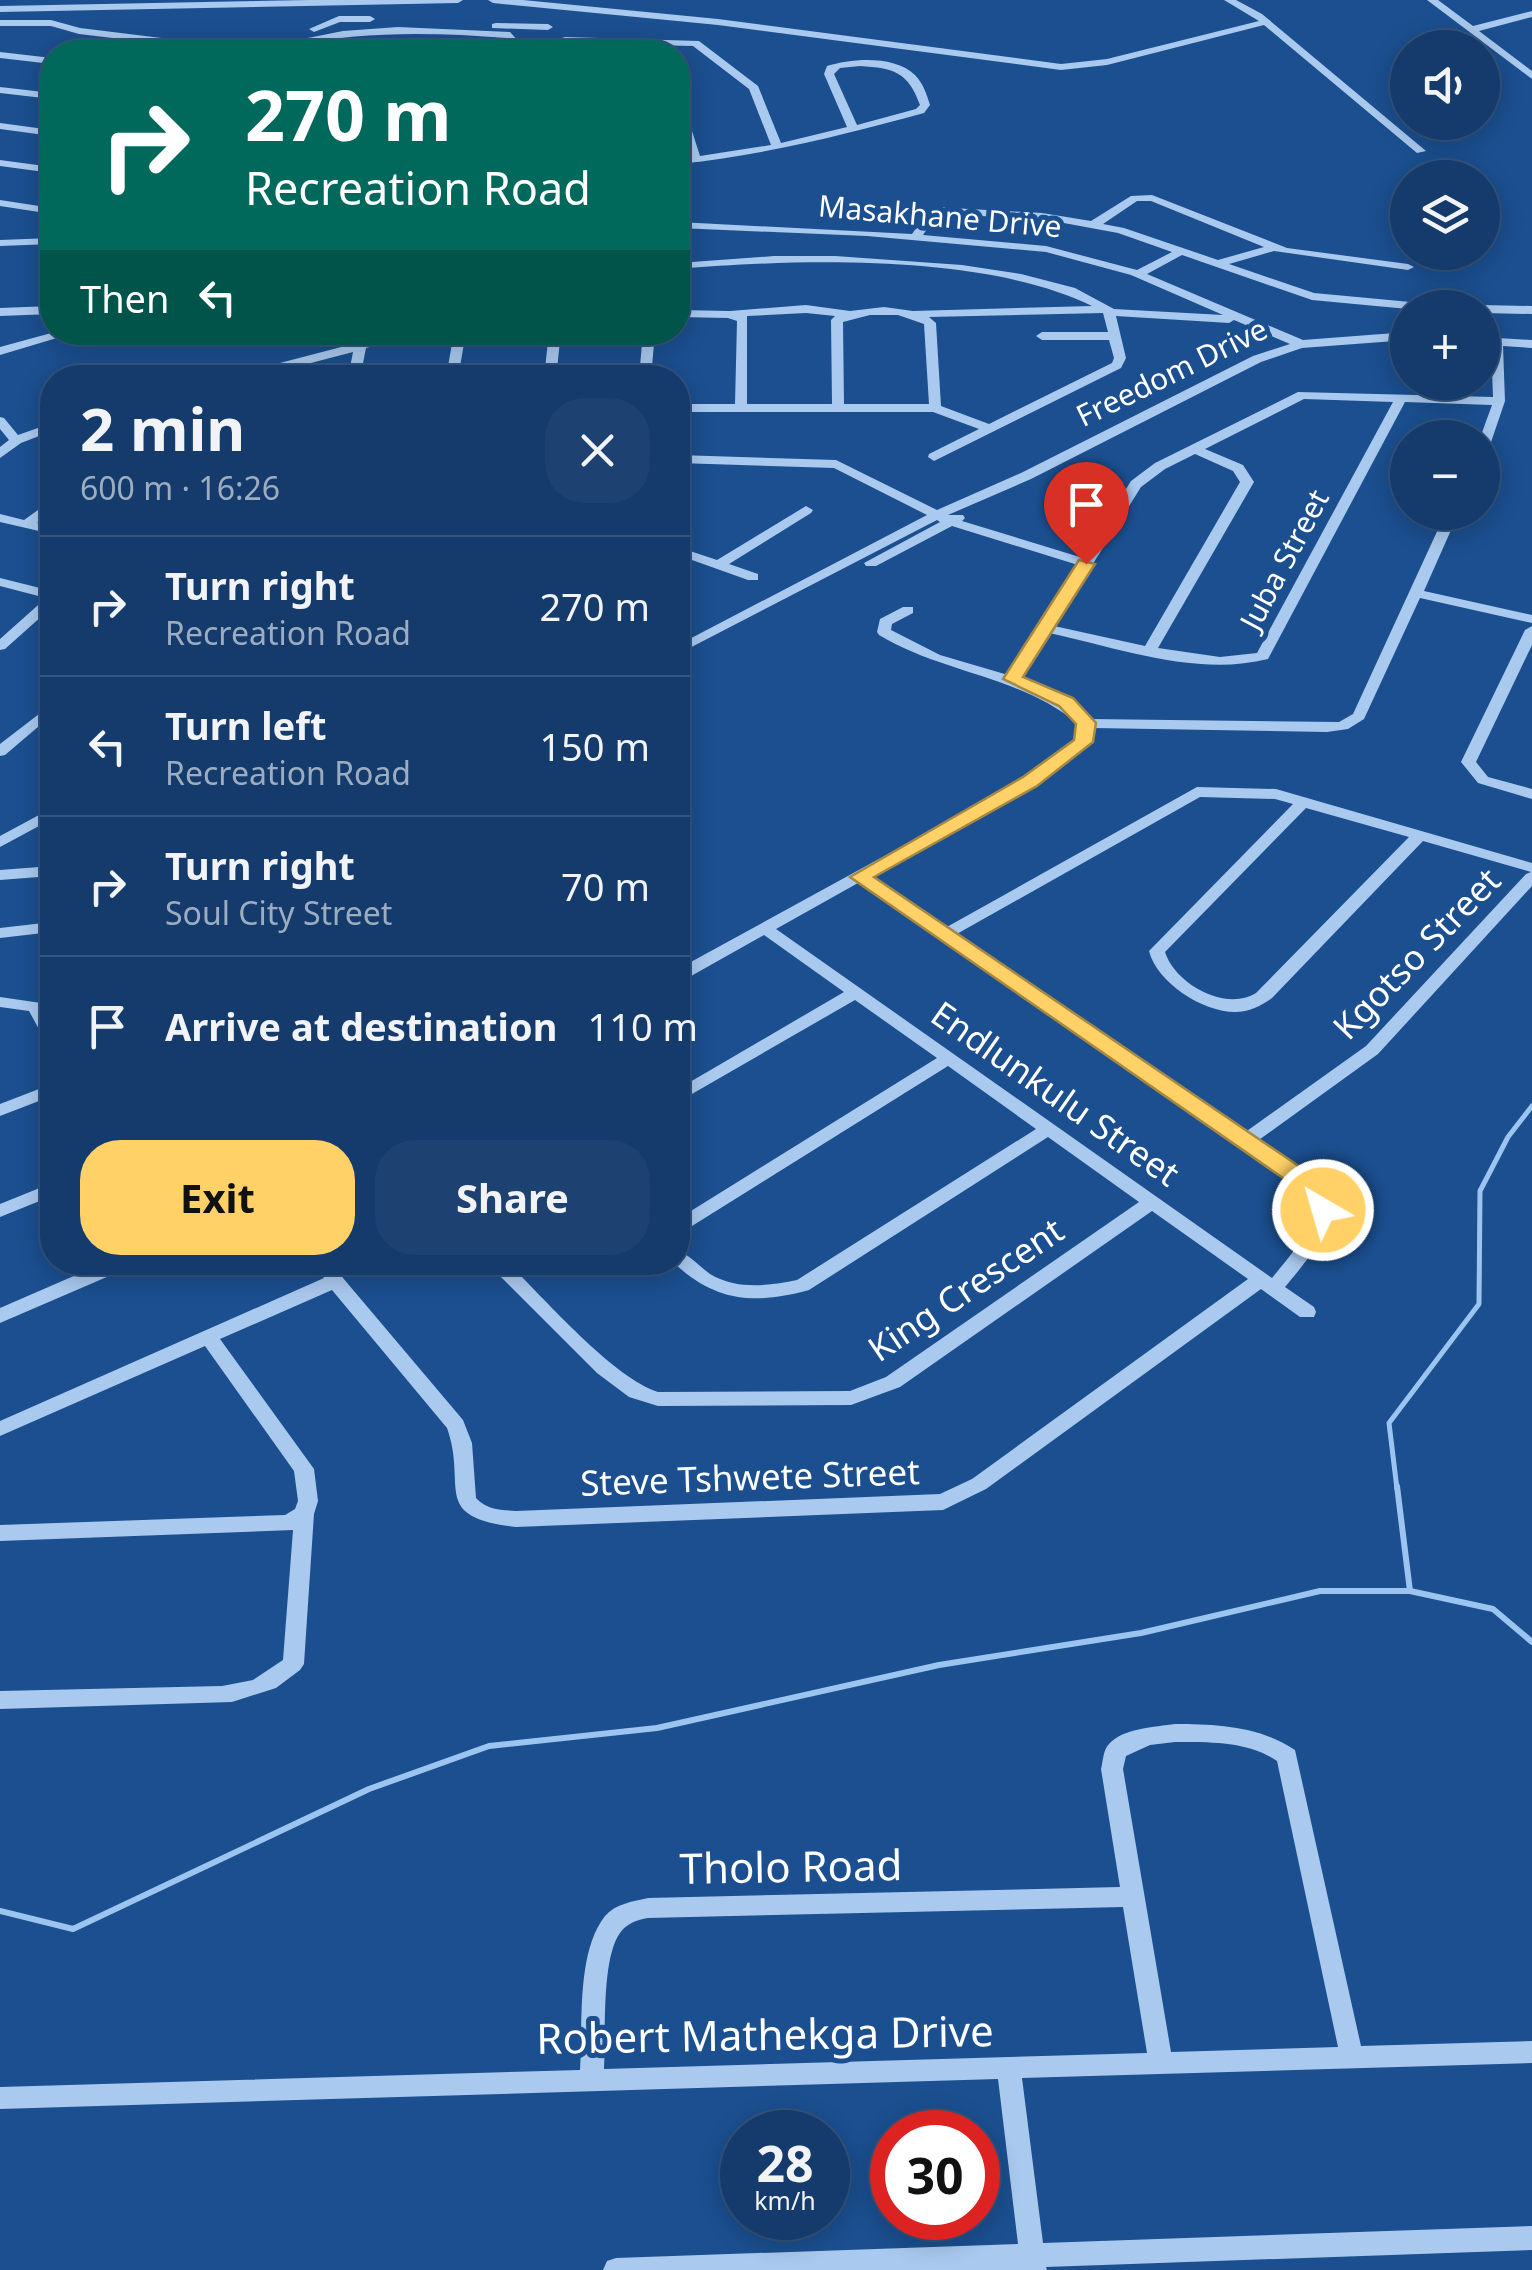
<!DOCTYPE html>
<meta charset="utf-8">
<style>
:root{--surface:#143b6b;--page:#1d4271;--text:#f1f3f6;--muted:#9dadc1;--line:#33557e;--accent:#ffd166}
body{margin:0;font-family:"Noto Sans",sans-serif;background:var(--page);color:var(--text);height:100vh;display:flex;flex-direction:column;font-size:38px;white-space:nowrap}
*{box-sizing:border-box;margin:0}
p{font-size:32px;color:var(--muted)}
.icon{flex:none;width:55px;height:55px;fill:none;stroke:currentColor;stroke-width:2;stroke-linecap:round;stroke-linejoin:round}
.map{position:relative;flex:1;overflow:hidden}
.details{position:absolute;left:40px;top:365px;width:650px;height:910px;display:flex;flex-direction:column;background:var(--surface);border-radius:40px;box-shadow:0 5px 25px #0003,0 0 0 2px var(--line)}
.details>*{flex:none}
.hud{position:absolute;left:40px;top:40px;width:650px;height:305px;border-radius:40px;box-shadow:0 5px 25px #0003,0 0 0 2px var(--line);background:#00695c;color:#fff;overflow:hidden}
.tools{position:absolute;left:1390px;top:30px;display:grid;gap:20px}
.tools a{display:grid;place-items:center;width:110px;height:110px;border-radius:50%;background:var(--surface);box-shadow:0 5px 25px #0003,0 0 0 2px var(--line);font-size:50px}
.speed{position:absolute;left:720px;top:2110px;display:flex;gap:20px;font-size:50px;font-weight:700;text-align:center}
.speed>*{display:grid;place-content:center;width:130px;height:130px;border-radius:50%;background:var(--surface);box-shadow:0 5px 25px #0003,0 0 0 2px var(--line);line-height:1}
.speed small{font-size:25px;font-weight:400}
.speed .limit{border:15px solid #d22;background:#fff;color:#111}
.pin{position:absolute;display:grid;place-items:center;width:85px;height:85px;color:#fff;margin:-102px -42px;border-radius:50% 50% 50% 0;rotate:-45deg;box-shadow:0 0 10px #0007}
.pin .icon{rotate:45deg}
.me{position:absolute;width:110px;margin:-55px;rotate:322deg;stroke-linejoin:round;filter:drop-shadow(0 0 8px #0008)}
.turn{display:flex;align-items:center;gap:35px;height:210px;padding:0 40px;font-size:45px}
.turn .icon{width:130px;height:130px;stroke-width:2.5}
.turn b{display:block;font-size:70px;line-height:85px}
.then{display:flex;align-items:center;height:95px;padding:0 40px;background:#0003;gap:20px;font-size:38px}
.round{display:grid;place-items:center;flex:none;width:105px;height:105px;border-radius:40px;background:var(--page)}
.headline{display:flex;align-items:center;justify-content:space-between;height:170px;padding:0 40px}
h1{font-size:60px;font-weight:700;line-height:75px}
.primary-button{display:flex;gap:20px;margin-top:auto;padding:20px 40px}
.primary-button a{flex:1;height:115px;border-radius:40px;background:var(--accent);color:#111;font-size:40px;font-weight:700;line-height:115px;text-align:center}
.primary-button a+a{background:var(--page);color:var(--text)}
ul{padding:0;list-style:none}
li{display:flex;align-items:center;gap:30px;height:140px;padding:0 40px;border-top:2px solid var(--line)}
li div{flex:1}
li b{display:block;font-size:38px}
li em{font-style:normal}
.map>svg:first-child{display:block}
.lines{fill:none;stroke-linecap:round;stroke-linejoin:round}
.stream-far1{stroke:#9cc4f0;stroke-width:5}
.stream{stroke:#9cc4f0;stroke-width:6}
.minor{fill:#a9c9ee;fill-rule:evenodd}
.route{fill:#ffd166;stroke:#a68842;stroke-width:2.5}
.labels{text-anchor:middle;stroke-width:10;stroke-linejoin:round;paint-order:stroke}
.far-street-label{font-size:30px;fill:#fff;stroke:#1b4f8f}
.street-label{font-size:35px;fill:#fff;stroke:#1b4f8f}
.near-street-label{font-size:42px;fill:#fff;stroke:#1b4f8f}
</style>
<div class="map">
<svg width="1532" height="2270" viewBox="0 0 1532 2270">
<rect width="100%" height="100%" fill="#1b4f8f"/>
<g class="lines">
<!-- stream-far1 -->
<path class="stream-far1" d="M 1397,1489 L 1389,1423 L 1479,1304 L 1480,1191 L 1508,1137 L 1532,1106"/>
<!-- stream -->
<g class="stream">
<path d="M 1397,1486 L 1410,1591 L 1493,1609 L 1532,1642"/>
<path d="M 0,1911 L 73,1929 L 369,1789 L 489,1746 L 657,1728 L 939,1665 L 1141,1633 L 1320,1591 L 1410,1591"/>
</g>
<!-- minor -->
<g class="minor">
<path d="M 309,0 L 463,0 L 458,3 L 0,12 L 0,6 Z"/>
<path d="M 488,0 L 523,0 L 718,19 L 1061,64 L 1107,59 L 1259,21 L 1224,0 L 1236,0 L 1262,14 L 1426,151 L 1417,153 L 1264,25 L 1107,65 L 1061,70 L 718,25 L 493,3 Z"/>
<path d="M 1427,0 L 1438,0 L 1473,26 L 1532,11 L 1532,17 L 1479,31 L 1532,71 L 1532,79 Z"/>
<path d="M 339,16 L 370,16 L 375,19 L 370,22 L 340,22 L 314,32 L 309,29 Z"/>
<path d="M 0,20 L 51,20 L 80,28 L 251,49 L 256,52 L 230,52 L 79,34 L 51,26 L 0,26 Z"/>
<path d="M 496,23 L 548,24 L 553,27 L 548,30 L 492,28 L 492,24 Z"/>
<path d="M 398,27 L 510,32 L 519,42 L 530,48 L 565,37 L 699,41 L 758,86 L 781,143 L 847,127 L 824,74 L 827,66 C 852,58 895,55 915,75 C 923,83 927,95 930,105 L 924,113 C 843,135 761,156 678,164 L 678,158 L 690,157 L 678,118 L 678,100 L 683,103 L 700,156 L 771,145 L 749,89 L 693,46 L 566,43 L 536,52 L 524,52 L 511,46 L 507,38 C 433,32 361,31 288,46 L 283,43 L 343,31 ZM 860,66 C 894,68 908,72 920,105 L 916,109 L 857,125 L 834,74 L 840,68 Z"/>
<path d="M 0,52 L 52,58 L 52,64 L 0,58 Z"/>
<path d="M 0,87 L 52,93 L 52,99 L 0,93 Z"/>
<path d="M 0,123 L 52,130 L 52,136 L 0,129 Z"/>
<path d="M 0,160 L 52,167 L 52,173 L 0,166 Z"/>
<path d="M 1152,195 L 1287,248 L 1408,264 L 1414,267 L 1408,270 L 1274,251 L 1229,264 L 1314,293 L 1432,304 L 1438,308 L 1408,309 L 1312,300 L 1182,255 L 1147,274 L 1303,340 L 1408,332 L 1408,340 L 1302,348 L 1261,362 L 1031,479 L 948,515 L 963,515 L 965,518 L 962,521 L 1083,558 L 1131,481 L 1155,463 L 1298,392 L 1493,397 L 1491,345 L 1482,345 L 1482,337 L 1532,340 L 1532,348 L 1503,346 L 1505,401 L 1487,454 L 1482,455 L 1482,438 L 1480,438 L 1492,405 L 1405,402 L 1268,659 C 1197,677 1119,648 1049,633 L 1021,678 L 1069,701 L 1090,719 L 1339,722 L 1353,714 L 1446,512 L 1459,512 L 1424,591 L 1532,615 L 1532,623 L 1420,598 L 1364,719 L 1348,729 L 1327,732 L 1093,728 L 1088,745 L 1035,785 L 870,877 L 945,928 L 1197,787 L 1276,789 L 1532,863 L 1532,886 L 1378,1054 L 1256,1142 L 1330,1195 C 1335,1229 1305,1263 1285,1287 L 1314,1307 L 1316,1312 L 1314,1317 L 1300,1317 L 1261,1289 L 986,1489 L 943,1510 L 516,1527 C 429,1517 468,1487 447,1428 L 332,1290 L 220,1339 L 314,1469 L 318,1501 L 314,1514 L 304,1664 L 300,1670 L 276,1688 L 232,1702 L 0,1709 L 0,1691 L 222,1686 L 253,1680 L 283,1660 L 293,1530 L 0,1541 L 0,1525 L 285,1515 L 295,1509 L 298,1501 L 294,1471 L 205,1346 L 0,1436 L 0,1421 L 324,1278 L 317,1262 L 335,1262 L 343,1278 L 463,1420 L 472,1443 L 476,1498 C 487,1510 501,1510 516,1511 L 940,1494 L 972,1479 L 1248,1279 L 1152,1211 L 900,1387 L 851,1405 L 658,1406 L 629,1397 L 597,1373 L 486,1262 L 507,1262 C 544,1298 612,1377 658,1392 L 850,1391 L 886,1377 L 1139,1202 L 1048,1137 L 809,1290 C 754,1305 715,1302 673,1262 L 678,1262 L 678,1251 C 690,1255 699,1266 710,1274 C 737,1290 767,1286 797,1280 L 1036,1129 L 948,1066 L 684,1231 L 678,1233 L 678,1219 L 937,1058 L 855,1000 L 678,1102 L 678,1089 L 844,992 L 764,935 L 684,980 L 678,981 L 678,969 L 1025,779 L 1076,740 L 1078,724 C 1019,675 944,674 879,635 L 877,632 L 880,619 L 903,607 L 913,607 L 913,613 L 892,624 L 891,630 L 940,655 L 1008,675 L 1078,565 L 952,526 L 876,566 L 866,566 L 864,563 L 940,522 L 937,520 L 678,654 L 678,645 L 927,515 L 834,468 L 678,463 L 678,455 L 836,460 L 937,510 L 1021,473 L 1253,356 L 1290,344 L 1234,320 L 1229,323 L 1116,316 L 1126,358 L 1121,368 L 934,461 L 928,457 L 929,454 L 979,429 L 933,412 L 678,412 L 678,404 L 735,404 L 737,321 L 728,318 L 678,317 L 678,310 L 730,311 L 806,305 L 850,311 L 884,307 L 913,311 L 1092,306 C 984,253 797,259 678,269 L 678,263 L 774,256 L 835,256 L 962,265 L 1021,274 L 1075,288 L 1114,309 L 1223,315 L 1131,275 L 1046,252 L 867,236 L 678,228 L 678,222 L 912,234 L 930,208 L 934,207 L 1042,213 L 1091,221 L 1131,196 ZM 1137,201 L 1151,201 L 1264,247 L 1218,260 L 1124,228 L 1103,224 ZM 937,214 L 1042,219 L 1118,233 L 1172,252 L 1137,270 L 1046,246 L 923,235 ZM 806,313 L 835,316 L 831,320 L 832,404 L 747,404 L 747,316 ZM 1103,313 L 1108,332 L 1042,332 L 1036,336 L 1042,340 L 1109,340 L 1114,358 L 1112,363 L 989,424 L 941,406 L 936,323 L 929,317 ZM 870,315 L 898,315 L 924,324 L 929,404 L 844,404 L 843,322 ZM 1304,399 L 1393,402 L 1257,653 L 1220,657 L 1158,648 L 1254,482 L 1243,465 L 1205,449 ZM 1195,454 L 1233,471 L 1240,482 L 1145,646 L 1054,626 L 1141,487 L 1165,469 ZM 1200,797 L 1275,799 L 1293,804 L 1149,951 C 1157,983 1203,1012 1235,1012 C 1249,1012 1261,1006 1272,998 L 1423,841 L 1531,872 L 1526,874 L 1366,1046 L 1244,1133 L 955,935 ZM 1306,808 L 1409,837 L 1256,993 C 1226,1012 1175,984 1165,952 ZM 858,883 L 1312,1198 C 1316,1228 1290,1256 1272,1278 L 776,929 Z"/>
<path d="M 0,200 L 52,208 L 52,214 L 0,206 Z"/>
<path d="M 52,238 L 52,244 L 0,246 L 0,240 Z"/>
<path d="M 1482,305 L 1532,306 L 1532,314 L 1482,313 L 1482,308 L 1477,308 Z"/>
<path d="M 52,306 L 52,314 L 0,316 L 0,308 Z"/>
<path d="M 55,332 L 77,332 L 0,355 L 0,347 Z"/>
<path d="M 399,332 L 421,332 L 366,348 L 360,378 L 348,378 L 353,352 L 284,370 L 270,378 L 254,378 L 276,364 Z"/>
<path d="M 454,332 L 466,332 L 458,378 L 446,378 Z"/>
<path d="M 549,332 L 561,332 L 556,378 L 544,378 Z"/>
<path d="M 643,332 L 655,332 L 651,378 L 639,378 Z"/>
<path d="M 0,417 L 4,418 L 18,435 L 52,423 L 52,431 L 21,443 L 0,458 L 0,447 L 9,440 L 0,429 Z"/>
<path d="M 52,500 L 52,510 L 37,523 L 52,526 L 52,534 L 0,522 L 0,514 L 24,520 Z"/>
<path d="M 806,506 L 813,510 L 811,513 L 729,564 L 758,574 L 758,580 L 748,580 L 678,555 L 678,547 L 717,560 Z"/>
<path d="M 0,578 L 52,591 L 52,607 L 5,649 L 0,650 L 0,639 L 46,598 L 0,586 Z"/>
<path d="M 1532,626 L 1532,645 L 1476,762 L 1488,777 L 1532,789 L 1532,799 L 1478,783 L 1461,762 L 1525,630 Z"/>
<path d="M 52,704 L 52,715 L 5,755 L 0,756 L 0,744 Z"/>
<path d="M 52,808 L 52,819 L 0,847 L 0,836 Z"/>
<path d="M 52,866 L 52,876 L 0,880 L 0,870 Z"/>
<path d="M 52,922 L 52,932 L 0,938 L 0,928 Z"/>
<path d="M 0,997 L 41,1003 L 52,1024 L 52,1043 L 46,1042 L 29,1011 L 0,1007 Z"/>
<path d="M 52,1084 L 52,1096 L 0,1116 L 0,1104 Z"/>
<path d="M 52,1183 L 52,1196 L 0,1217 L 0,1204 Z"/>
<path d="M 106,1262 L 133,1262 L 130,1267 L 0,1323 L 0,1308 Z"/>
<path d="M 1175,1724 C 1216,1724 1259,1726 1295,1750 L 1361,2046 L 1532,2041 L 1532,2063 L 1022,2078 L 1043,2243 L 1532,2226 L 1532,2250 L 1046,2267 L 1047,2270 L 603,2270 L 607,2261 L 616,2258 L 1018,2244 L 998,2079 L 0,2109 L 0,2087 L 580,2070 C 583,2025 576,1953 605,1916 C 615,1904 634,1901 648,1898 L 1120,1887 L 1101,1769 C 1103,1761 1103,1750 1109,1744 C 1123,1728 1155,1727 1175,1724 ZM 1175,1742 C 1209,1742 1248,1741 1277,1761 L 1338,2047 L 1171,2052 L 1123,1769 L 1126,1756 L 1150,1745 ZM 1123,1907 L 1147,2053 L 604,2069 C 606,2035 601,1959 620,1933 C 627,1923 637,1920 648,1918 Z"/>
</g>
</g>
<!-- route -->
<path class="route" d="M 1079,560 L 1095,564 L 1023,677 L 1073,698 L 1096,723 L 1093,742 L 1037,786 L 874,877 L 1322,1182 L 1333,1195 L 1332,1216 L 1315,1216 L 1306,1194 L 850,877 L 1023,777 L 1074,740 L 1076,724 L 1059,706 L 1003,679 Z"/>
<g class="labels">
<!-- far-street labels -->
<g class="far-street-label">
<text transform="translate(940 217) rotate(5)" y="10">Masakhane Drive</text>
<text transform="translate(1172 373) rotate(-26)" y="10">Freedom Drive</text>
<text transform="translate(1285 560) rotate(-62)" y="10">Juba Street</text>
</g>
<!-- street labels -->
<g class="street-label">
<text transform="translate(1417 954) rotate(-46)" y="12">Kgotso Street</text>
<text transform="translate(1055 1094) rotate(35)" y="12">Endlunkulu Street</text>
<text transform="translate(966 1290) rotate(-34)" y="12">King Crescent</text>
<text transform="translate(750 1478) rotate(-2)" y="12">Steve Tshwete Street</text>
</g>
<!-- near-street labels -->
<g class="near-street-label">
<text transform="translate(791 1867) rotate(-1)" y="15">Tholo Road</text>
<text transform="translate(765 2035) rotate(-1)" y="15">Robert Mathekga Drive</text>
</g>
</g>
</svg>
<div class="tools">
<a><svg class="icon" aria-label="sound" viewBox="0 0 24 24"><path d="M4 9h4l5-4v14l-5-4H4zM17 9q2 3 0 6"/></svg></a>
<a><svg class="icon" aria-label="layers" viewBox="0 0 24 24"><path d="M12 4l9 5-9 5-9-5zM3 14l9 5 9-5"/></svg></a>
<a>+</a>
<a>−</a>
</div>
<div class="speed"><div>28<small>km/h</small></div><div class="limit">30</div></div>
<div class="pin" style="left:1086px;top:564px;background:#d93025"><svg class="icon" aria-label="arrive" viewBox="0 0 24 24"><path d="M6 21V4h12l-3 4 3 4H6"/></svg></div>
<svg class="me" style="left:1323px;top:1210px" viewBox="-20 -20 40 40"><circle r="17" fill="#ffd166" stroke="#fff" stroke-width="3"/><path d="M0-11L8 9 0 5-8 9z" fill="#fff"/></svg>
<div class="hud">
<div class="turn"><svg class="icon" aria-label="right" viewBox="0 0 24 24"><path d="M7 20v-9h11M14 6l5 5-5 5"/></svg><div><b>270 m</b>Recreation Road</div></div>
<div class="then">Then<svg class="icon" aria-label="left" viewBox="0 0 24 24"><path d="M17 20v-9H6M10 6l-5 5 5 5"/></svg></div>
</div>
<section class="details">
<div class="headline"><div><h1>2 min</h1><p>600 m · 16:26</p></div><a class="round"><svg class="icon" aria-label="close" viewBox="0 0 24 24"><path d="M6 6l12 12M18 6L6 18"/></svg></a></div>
<ul>
<li><svg class="icon" aria-label="right" viewBox="0 0 24 24"><path d="M7 20v-9h11M14 6l5 5-5 5"/></svg><div><b>Turn right</b><p>Recreation Road</p></div><em>270 m</em></li>
<li><svg class="icon" aria-label="left" viewBox="0 0 24 24"><path d="M17 20v-9H6M10 6l-5 5 5 5"/></svg><div><b>Turn left</b><p>Recreation Road</p></div><em>150 m</em></li>
<li><svg class="icon" aria-label="right" viewBox="0 0 24 24"><path d="M7 20v-9h11M14 6l5 5-5 5"/></svg><div><b>Turn right</b><p>Soul City Street</p></div><em>70 m</em></li>
<li><svg class="icon" aria-label="arrive" viewBox="0 0 24 24"><path d="M6 21V4h12l-3 4 3 4H6"/></svg><div><b>Arrive at destination</b></div><em>110 m</em></li>
</ul>
<div class="primary-button"><a>Exit</a><a>Share</a></div>
</section>
</div>
